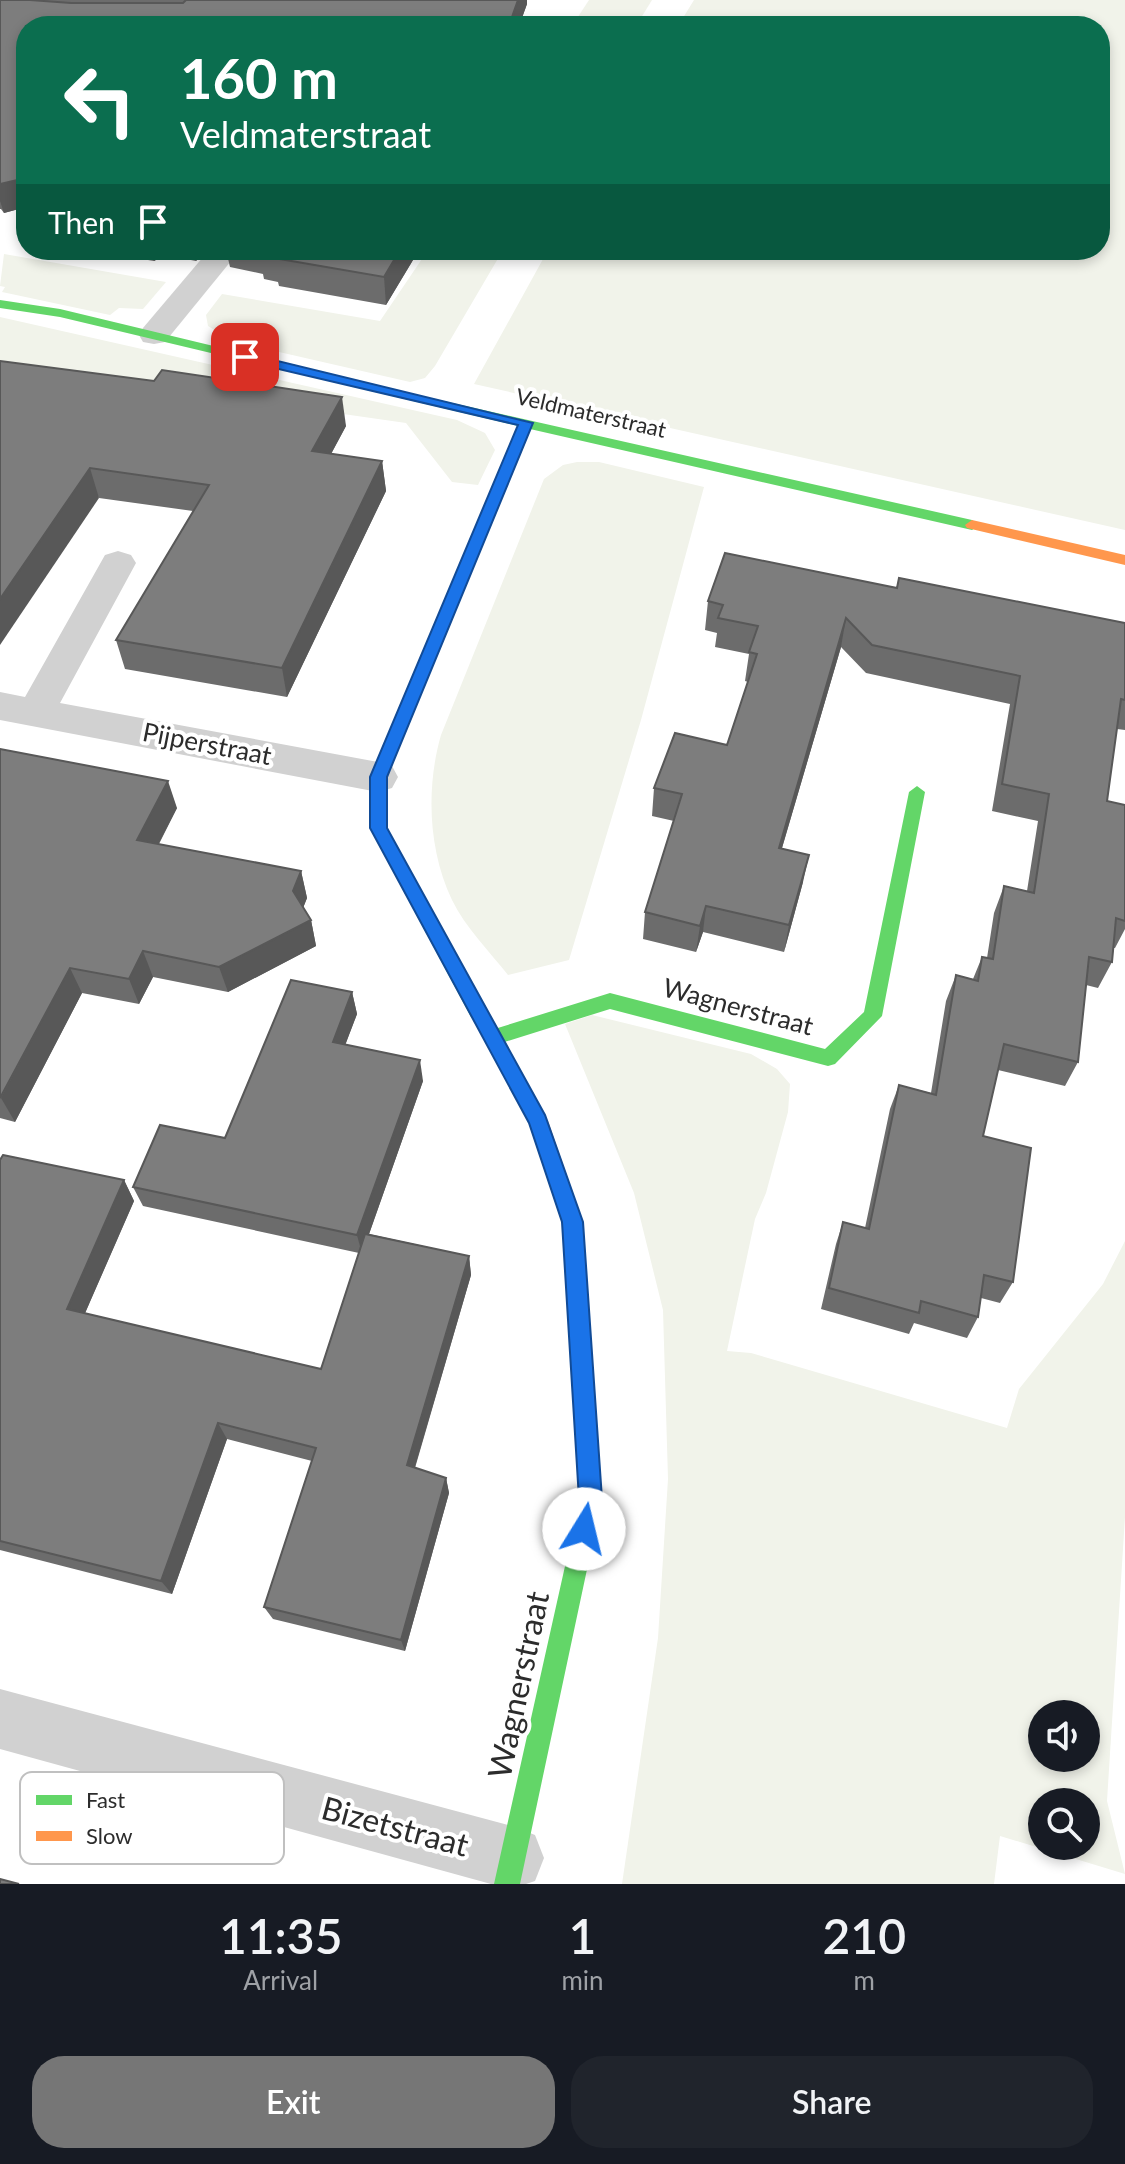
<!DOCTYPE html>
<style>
:root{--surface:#171b24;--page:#20242c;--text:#f1f3f6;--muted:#9ea1a6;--accent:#767676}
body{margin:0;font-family:Lato,sans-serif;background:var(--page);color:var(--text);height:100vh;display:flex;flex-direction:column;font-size:30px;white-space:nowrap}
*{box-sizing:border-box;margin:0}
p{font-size:26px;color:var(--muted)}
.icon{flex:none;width:44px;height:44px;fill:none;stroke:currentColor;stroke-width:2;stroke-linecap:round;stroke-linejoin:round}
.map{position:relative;height:1884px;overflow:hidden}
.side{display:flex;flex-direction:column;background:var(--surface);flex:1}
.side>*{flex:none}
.guide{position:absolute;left:16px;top:16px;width:1094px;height:244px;border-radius:32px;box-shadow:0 4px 12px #0003;background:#0b6e4f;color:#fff;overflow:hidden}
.tools{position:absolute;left:1028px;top:1700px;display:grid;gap:16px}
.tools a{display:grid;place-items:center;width:72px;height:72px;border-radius:50%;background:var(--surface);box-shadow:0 4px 12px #0003;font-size:40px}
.pin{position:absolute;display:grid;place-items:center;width:68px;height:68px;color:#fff;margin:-34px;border-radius:16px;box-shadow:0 4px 12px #0006}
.me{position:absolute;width:88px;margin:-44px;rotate:9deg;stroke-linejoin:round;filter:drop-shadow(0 0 6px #0008)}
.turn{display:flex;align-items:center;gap:28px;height:168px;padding:0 32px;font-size:36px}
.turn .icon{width:104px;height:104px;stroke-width:2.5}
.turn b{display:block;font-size:56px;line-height:68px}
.then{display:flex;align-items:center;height:76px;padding:0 32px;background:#0003;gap:16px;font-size:30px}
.eta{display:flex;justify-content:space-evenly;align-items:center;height:136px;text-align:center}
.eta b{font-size:48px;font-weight:600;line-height:56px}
.action{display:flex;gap:16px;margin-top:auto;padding:16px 32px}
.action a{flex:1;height:92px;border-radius:32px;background:var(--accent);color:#fff;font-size:32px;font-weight:600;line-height:92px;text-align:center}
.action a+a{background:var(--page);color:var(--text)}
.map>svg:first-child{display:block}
.green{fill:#f1f3ea;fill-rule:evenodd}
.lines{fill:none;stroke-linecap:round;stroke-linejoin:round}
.street{fill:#d1d1d1;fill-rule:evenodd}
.fast{fill:#63d668;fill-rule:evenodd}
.slow{fill:#ff974d;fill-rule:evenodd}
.wall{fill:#6c6c6c}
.shaded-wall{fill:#585858}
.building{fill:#7d7d7d;stroke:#585858;stroke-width:2}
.route{fill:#1a73e8;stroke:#114b97;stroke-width:2}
.labels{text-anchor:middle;stroke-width:8;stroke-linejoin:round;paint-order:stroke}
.far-street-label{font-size:22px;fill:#2c2c2c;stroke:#fff}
.street-label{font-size:26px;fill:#2c2c2c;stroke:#fff}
.near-street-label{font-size:32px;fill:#2c2c2c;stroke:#fff}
.key{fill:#fff;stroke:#c0c0c0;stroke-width:2}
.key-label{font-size:22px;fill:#2c2c2c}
</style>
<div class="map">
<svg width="1125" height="1884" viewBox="0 0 1125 1884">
<rect width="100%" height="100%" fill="#fff"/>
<!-- green -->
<g class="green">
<path d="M 589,0 L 652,0 L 636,26 L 572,26 Z"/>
<path d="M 694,0 L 1125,0 L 1125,530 L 474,384 L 548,250 L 1100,250 L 1100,26 L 678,26 Z"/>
<path d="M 428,250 L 503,250 L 435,366 L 425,378 L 410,382 L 218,338 L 221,334 L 208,326 L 206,315 L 222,294 L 380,321 Z"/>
<path d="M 4,254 L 166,282 L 143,309 L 119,308 L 110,315 L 2,292 L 5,287 L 0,286 Z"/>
<path d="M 0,317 L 457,420 L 485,433 L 495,450 L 478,485 L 452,482 L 406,423 L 0,365 Z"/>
<path d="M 577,462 L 599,462 L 704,487 L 641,720 L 569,960 L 508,975 C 490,952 465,927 452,900 C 428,850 426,787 441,735 L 544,479 L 563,465 Z"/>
<path d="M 592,1015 L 751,1054 L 777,1069 L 790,1084 L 788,1112 L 766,1193 L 755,1219 L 727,1351 L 751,1353 L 1007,1428 L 1019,1389 L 1103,1284 L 1125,1241 L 1125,1517 L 1107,1801 L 1125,1874 L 1000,1836 L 994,1884 L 622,1884 L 658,1638 L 668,1479 L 663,1310 L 634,1193 L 565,1024 ZM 1042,1714 L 1086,1714 L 1086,1758 L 1042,1758 ZM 1042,1802 L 1086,1802 L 1086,1846 L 1042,1846 Z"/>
</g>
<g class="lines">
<!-- street -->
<g class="street">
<path d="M 209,250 L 240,250 L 165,342 L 154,344 L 143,342 L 139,335 L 143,328 Z"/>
<path d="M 118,551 L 131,555 L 136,563 L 60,703 L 378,762 L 392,766 L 398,777 L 392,788 L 378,792 L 0,720 L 0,692 L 25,697 L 105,555 Z"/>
<path d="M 0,1689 L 512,1826 L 535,1835 L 544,1858 L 535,1881 L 526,1884 L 491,1884 L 0,1749 Z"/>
</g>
<!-- fast -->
<g class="fast">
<path d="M 0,300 L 60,309 L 426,397 L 972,520 L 979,525 L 972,530 L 530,429 L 386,777 L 386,828 L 487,1011 L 485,1017 L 478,1019 L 471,1017 L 370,828 L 370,777 L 518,426 L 60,317 L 0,308 Z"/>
<path d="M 917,786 L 925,792 L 882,1016 L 835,1064 L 828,1066 L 610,1009 L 495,1045 L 488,1043 L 486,1037 L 488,1031 L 610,993 L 825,1049 L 864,1012 L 909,792 Z"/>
<path d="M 576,1265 L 583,1268 L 586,1275 L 602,1499 L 520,1884 L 494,1884 L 580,1499 L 566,1275 L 569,1268 Z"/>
</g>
<!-- slow -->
<g class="slow">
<path d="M 972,520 L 1125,555 L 1125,565 L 967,528 L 965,525 Z"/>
<path d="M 478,1003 L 485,1005 L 548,1121 L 583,1222 L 586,1275 L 583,1282 L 576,1285 L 569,1282 L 566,1275 L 563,1222 L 529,1123 L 469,1011 L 471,1005 Z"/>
</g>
</g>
<!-- wall -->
<g class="wall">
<path d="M 0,0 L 527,0 L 527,4 L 519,26 L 26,26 L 26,207 L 4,213 L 1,209 L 0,209 Z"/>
<path d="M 88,250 L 206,250 L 196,261 L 165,255 L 154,261 Z"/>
<path d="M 226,250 L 419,250 L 386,305 L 279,286 L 278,282 L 264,279 L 263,274 L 230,267 Z"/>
<path d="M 0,361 L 346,426 L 331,454 L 382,461 L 386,491 L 287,697 L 125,669 L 116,640 L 193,511 L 99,498 Z"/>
<path d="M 897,588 L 1125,623 L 1125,730 L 1117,729 L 1107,801 L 1125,805 L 1125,929 L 1115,948 L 1113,948 L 1112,962 L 1098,988 L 1086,985 L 1078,1062 L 1065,1086 L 998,1070 L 983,1136 L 1013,1282 L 1000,1303 L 981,1298 L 978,1317 L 967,1338 L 914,1323 L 909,1334 L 821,1309 L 836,1244 L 843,1222 L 865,1228 L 890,1109 L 899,1085 L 931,1093 L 946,1001 L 956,975 L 973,979 L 982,957 L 987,958 L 994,913 L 1004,886 L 1027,891 L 1038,821 L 992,811 L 1010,704 L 866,673 L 841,647 L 782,848 L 803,882 L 784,952 L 703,932 L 696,952 L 643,939 L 645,912 L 674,821 L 652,816 L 654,788 L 727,745 L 748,682 L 745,681 L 749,654 L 715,647 L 717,633 L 705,630 L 708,601 Z"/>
<path d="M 0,749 L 177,808 L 159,844 L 301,871 L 307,898 L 303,908 L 311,920 L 316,946 L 228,992 L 153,977 L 139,1004 L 82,993 L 15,1122 L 0,1118 Z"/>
<path d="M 352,992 L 357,1014 L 345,1045 L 423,1081 L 369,1234 L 469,1256 L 471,1275 L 415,1468 L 446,1478 L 449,1493 L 405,1651 L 273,1619 L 264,1607 L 312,1461 L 227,1439 L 172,1594 L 0,1550 L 0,1160 L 124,1180 L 134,1201 L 85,1313 L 321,1369 L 359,1253 L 143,1206 L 133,1187 L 225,1138 Z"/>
</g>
<!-- shaded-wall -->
<g class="shaded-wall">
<path d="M 518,0 L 527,0 L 527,4 L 519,26 L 505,26 Z"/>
<path d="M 26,178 L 26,207 L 4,213 L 0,201 L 0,184 Z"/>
<path d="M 152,250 L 164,250 L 165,255 L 154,261 Z"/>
<path d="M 193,250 L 206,250 L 196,261 Z"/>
<path d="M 400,250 L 419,250 L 386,305 L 384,277 Z"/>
<path d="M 342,397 L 346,426 L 317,480 L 312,451 Z"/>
<path d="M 382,461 L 386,491 L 287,697 L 282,668 Z"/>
<path d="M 90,468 L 99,498 L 0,645 L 0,599 Z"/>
<path d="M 846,618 L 841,647 L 774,875 L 779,848 Z"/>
<path d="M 168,781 L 177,808 L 147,866 L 137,840 Z"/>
<path d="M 809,855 L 803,882 L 784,952 L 789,925 Z"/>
<path d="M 301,871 L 307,898 L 299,918 L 293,891 Z"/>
<path d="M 706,906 L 703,932 L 696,952 L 700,926 Z"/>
<path d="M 311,920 L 316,946 L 228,992 L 219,967 Z"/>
<path d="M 143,951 L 153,977 L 139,1004 L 129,979 Z"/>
<path d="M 70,968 L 82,993 L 15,1122 L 1,1098 Z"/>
<path d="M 352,992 L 357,1014 L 338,1064 L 333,1042 Z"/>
<path d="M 420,1060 L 423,1081 L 362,1254 L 357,1235 Z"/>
<path d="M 124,1180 L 134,1201 L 79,1327 L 67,1309 Z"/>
<path d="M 469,1256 L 471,1275 L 411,1480 L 407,1465 Z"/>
<path d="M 218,1423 L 227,1439 L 172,1594 L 161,1581 Z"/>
<path d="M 446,1478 L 449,1493 L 405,1651 L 401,1640 Z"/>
</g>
<!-- building -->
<g class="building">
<path d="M 0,0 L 30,0 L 71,3 L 183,3 L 186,0 L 518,0 L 512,17 L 505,26 L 26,26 L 26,178 L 0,184 Z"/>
<path d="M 260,250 L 400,250 L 384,277 L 274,258 L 277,254 L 259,252 Z"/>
<path d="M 0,361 L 154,381 L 162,370 L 342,397 L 312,451 L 382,461 L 282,668 L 116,640 L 209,485 L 90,468 L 0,599 Z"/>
<path d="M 725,553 L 897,588 L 899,578 L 1125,623 L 1125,700 L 1121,699 L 1107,801 L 1125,805 L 1125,921 L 1116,918 L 1112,962 L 1089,957 L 1078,1062 L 1004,1044 L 983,1136 L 1031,1148 L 1013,1282 L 984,1275 L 978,1317 L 921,1301 L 919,1313 L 829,1288 L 843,1222 L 869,1229 L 899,1085 L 936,1095 L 956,975 L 978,981 L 982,957 L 993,959 L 1004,886 L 1034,893 L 1049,794 L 1002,784 L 1020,676 L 872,645 L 846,618 L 779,848 L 809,855 L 789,925 L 706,906 L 700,926 L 645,912 L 682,794 L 654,788 L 675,733 L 727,745 L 757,654 L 749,652 L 758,626 L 718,618 L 723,605 L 708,601 Z"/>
<path d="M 0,749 L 168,781 L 137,840 L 301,871 L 293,891 L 311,920 L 219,967 L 143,951 L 129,979 L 70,968 L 0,1098 Z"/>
<path d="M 291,980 L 352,992 L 333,1042 L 420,1060 L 357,1235 L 133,1187 L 160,1125 L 225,1138 Z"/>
<path d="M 3,1155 L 124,1180 L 67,1309 L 321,1369 L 365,1234 L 469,1256 L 407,1465 L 446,1478 L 401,1640 L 264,1607 L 316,1448 L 218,1423 L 161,1581 L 0,1541 L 0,1160 Z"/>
<path d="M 0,1879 L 19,1884 L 0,1884 Z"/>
</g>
<!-- route -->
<path class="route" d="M 245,353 L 533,423 L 387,777 L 387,828 L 545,1115 L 583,1222 L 602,1499 L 592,1537 L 584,1541 L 576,1537 L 572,1529 L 579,1499 L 562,1222 L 529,1123 L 370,828 L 370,777 L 518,425 L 240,360 L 240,354 Z"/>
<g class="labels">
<!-- far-street labels -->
<g class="far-street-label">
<text transform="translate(591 413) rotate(13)" y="8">Veldmaterstraat</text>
</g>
<!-- street labels -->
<g class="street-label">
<text transform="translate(207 744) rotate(11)" y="9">Pijperstraat</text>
<text transform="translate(738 1007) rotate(15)" y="9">Wagnerstraat</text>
</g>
<!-- near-street labels -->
<g class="near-street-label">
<text transform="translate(519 1685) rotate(-78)" y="11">Wagnerstraat</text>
<text transform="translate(395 1827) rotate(15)" y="11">Bizetstraat</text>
</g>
</g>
<!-- legend -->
<rect x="20" y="1772" width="264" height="92" rx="12" class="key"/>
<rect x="36" y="1795" width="36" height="10" fill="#63d668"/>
<rect x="36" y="1831" width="36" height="10" fill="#ff974d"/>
<g class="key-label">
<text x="86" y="1808">Fast</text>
<text x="86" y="1844">Slow</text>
</g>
</svg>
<div class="tools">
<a><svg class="icon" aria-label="sound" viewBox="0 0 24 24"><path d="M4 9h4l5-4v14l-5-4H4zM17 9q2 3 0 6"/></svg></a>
<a><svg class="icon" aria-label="search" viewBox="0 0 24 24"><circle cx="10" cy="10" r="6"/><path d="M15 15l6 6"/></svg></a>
</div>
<div class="pin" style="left:245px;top:357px;background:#d93025"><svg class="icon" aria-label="arrive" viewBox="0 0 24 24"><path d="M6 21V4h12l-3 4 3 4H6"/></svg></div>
<svg class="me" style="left:584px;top:1529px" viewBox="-20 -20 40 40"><circle r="19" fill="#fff"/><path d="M0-13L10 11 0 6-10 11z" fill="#1a73e8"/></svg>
<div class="guide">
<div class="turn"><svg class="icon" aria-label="left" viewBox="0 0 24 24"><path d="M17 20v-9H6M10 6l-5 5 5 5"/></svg><div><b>160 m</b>Veldmaterstraat</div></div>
<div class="then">Then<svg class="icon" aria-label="arrive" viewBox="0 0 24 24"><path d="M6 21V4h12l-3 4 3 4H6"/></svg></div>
</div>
</div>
<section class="side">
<div class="eta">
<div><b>11:35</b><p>Arrival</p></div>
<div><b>1</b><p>min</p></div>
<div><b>210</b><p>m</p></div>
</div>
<div class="action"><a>Exit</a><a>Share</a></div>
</section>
